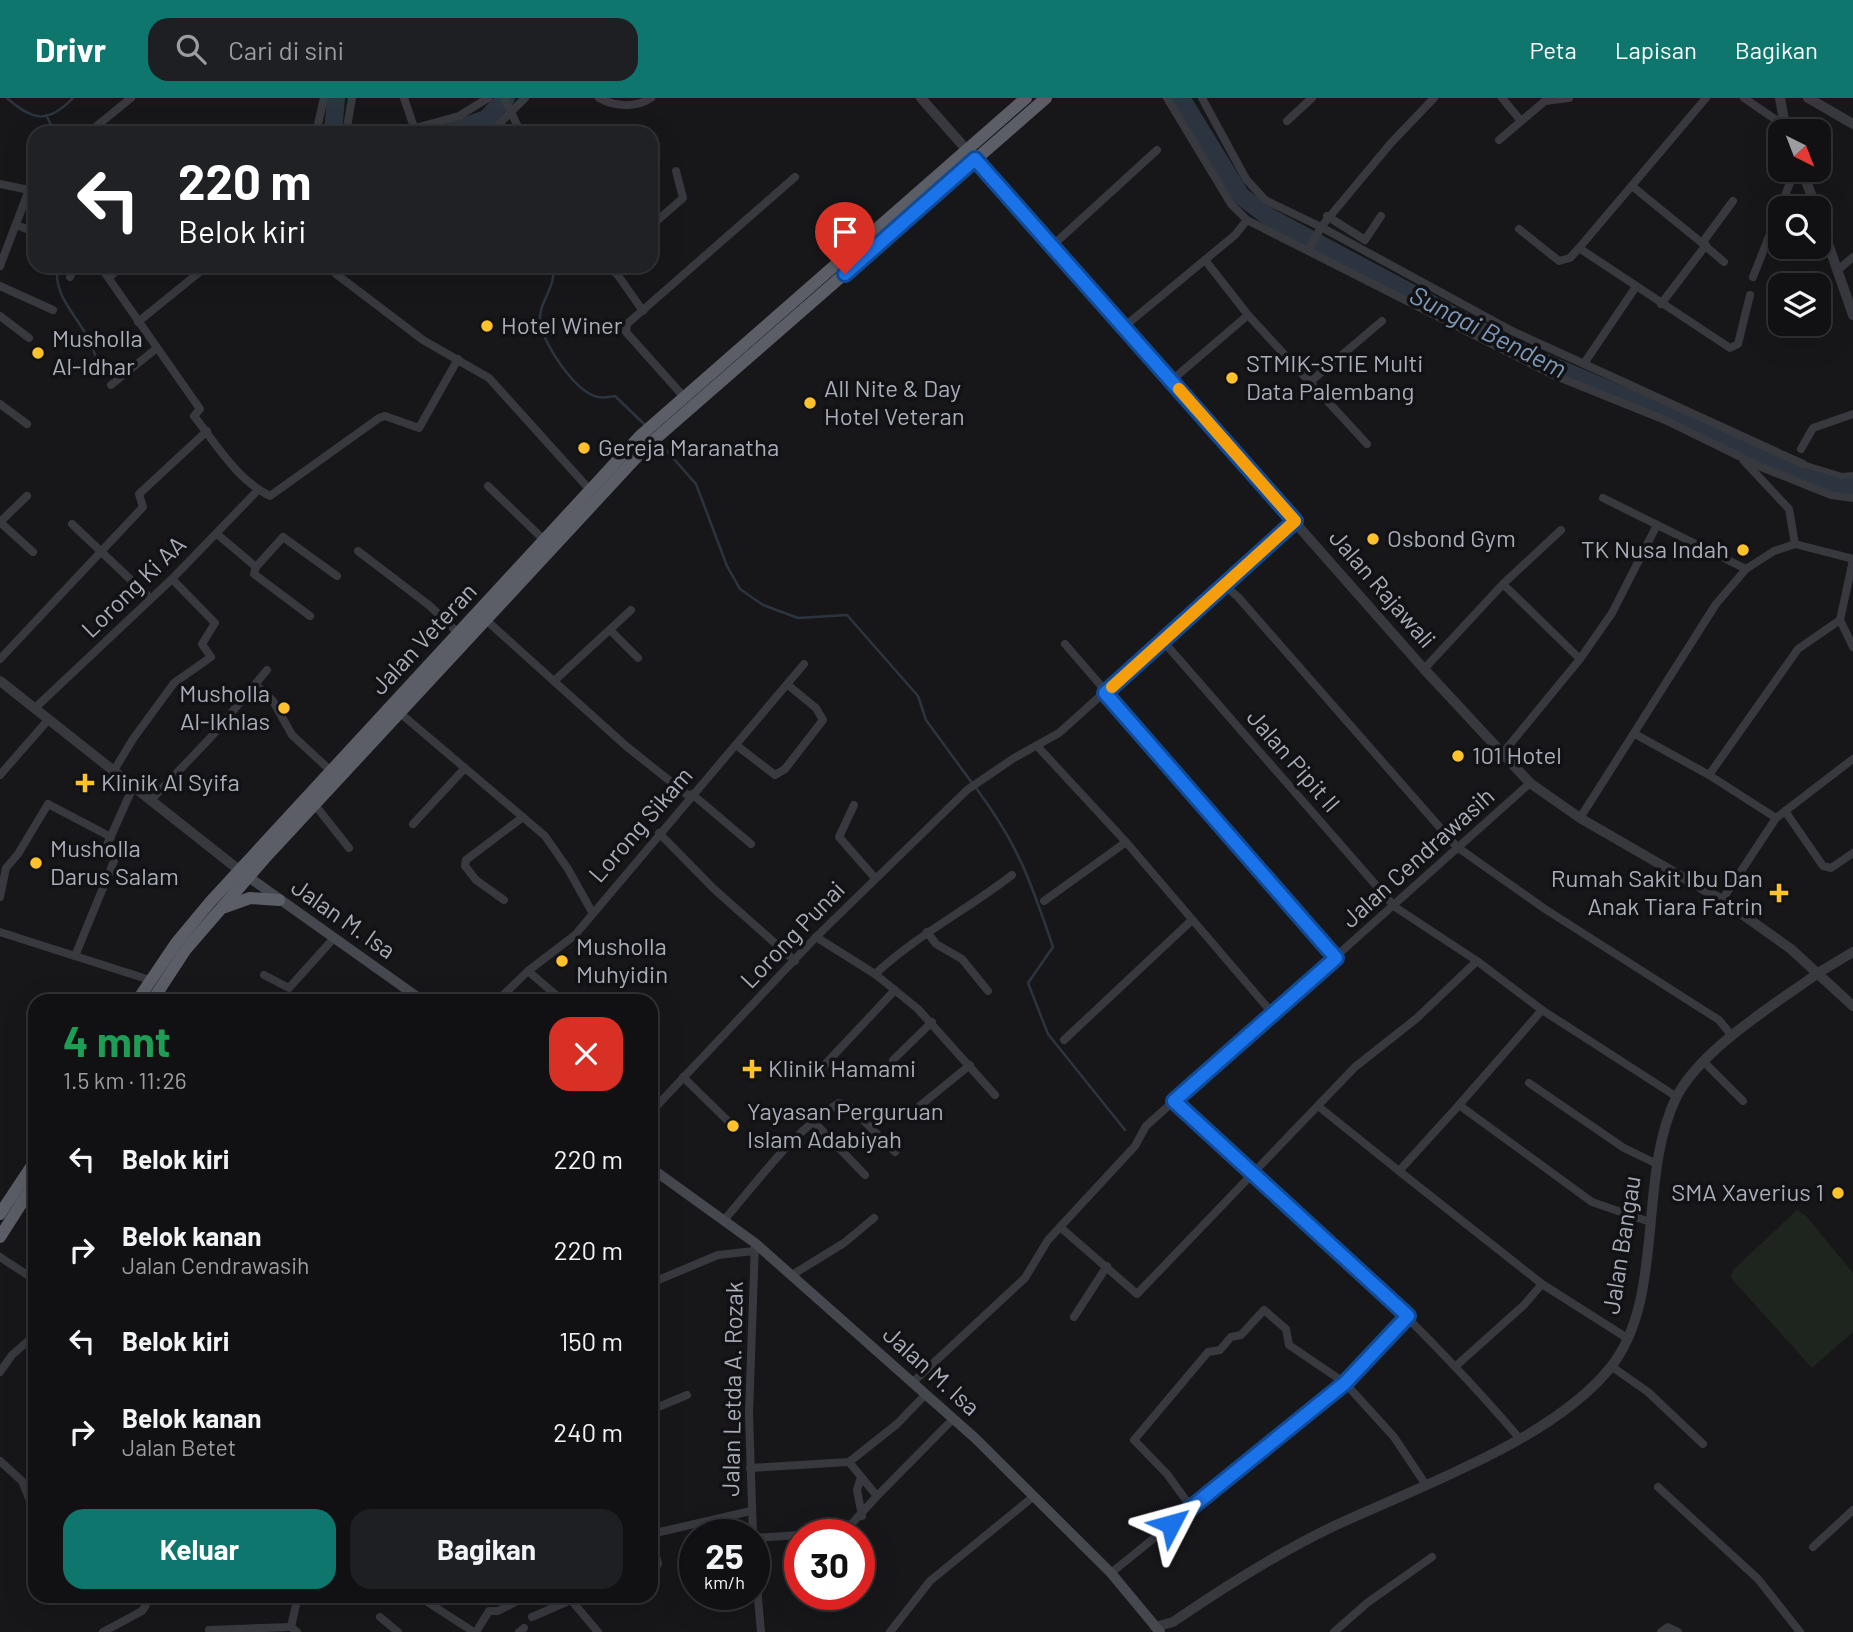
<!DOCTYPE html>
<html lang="id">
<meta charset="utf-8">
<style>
:root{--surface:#111114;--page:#1e1f22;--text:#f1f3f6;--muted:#9c9da0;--line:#303134;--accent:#0f766e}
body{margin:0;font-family:Barlow,sans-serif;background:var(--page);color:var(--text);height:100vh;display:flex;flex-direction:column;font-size:26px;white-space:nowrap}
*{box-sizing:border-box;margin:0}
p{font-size:23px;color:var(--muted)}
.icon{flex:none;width:38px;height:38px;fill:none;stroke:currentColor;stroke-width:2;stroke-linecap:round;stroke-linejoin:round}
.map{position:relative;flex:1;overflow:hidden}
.side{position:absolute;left:28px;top:896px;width:630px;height:609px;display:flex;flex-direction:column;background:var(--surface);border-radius:21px;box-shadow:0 7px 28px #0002,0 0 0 2px var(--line)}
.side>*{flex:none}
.top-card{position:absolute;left:28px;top:28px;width:630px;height:147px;border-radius:21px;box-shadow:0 7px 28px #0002,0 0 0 2px var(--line);background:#202124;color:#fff;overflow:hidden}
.needle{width:46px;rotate:138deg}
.fabs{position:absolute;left:1768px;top:21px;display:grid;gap:14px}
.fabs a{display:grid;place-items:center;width:63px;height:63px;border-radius:14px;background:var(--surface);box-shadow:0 7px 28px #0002,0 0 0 2px var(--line);font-size:35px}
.speed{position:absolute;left:679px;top:1421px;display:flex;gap:14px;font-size:35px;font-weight:700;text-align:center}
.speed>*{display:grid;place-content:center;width:91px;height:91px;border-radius:50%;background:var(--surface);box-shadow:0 7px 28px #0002,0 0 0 2px var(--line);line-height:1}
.speed small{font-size:18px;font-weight:400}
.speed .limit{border:10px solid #d22;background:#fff;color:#111}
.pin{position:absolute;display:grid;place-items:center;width:60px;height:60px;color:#fff;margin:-72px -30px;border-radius:50% 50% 50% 0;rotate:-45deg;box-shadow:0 0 7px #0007}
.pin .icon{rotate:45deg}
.me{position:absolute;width:77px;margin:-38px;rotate:51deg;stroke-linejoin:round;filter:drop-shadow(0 0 5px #0008)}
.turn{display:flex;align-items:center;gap:24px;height:147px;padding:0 35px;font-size:32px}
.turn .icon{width:91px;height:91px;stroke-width:2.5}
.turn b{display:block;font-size:49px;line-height:60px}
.round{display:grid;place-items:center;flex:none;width:74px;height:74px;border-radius:21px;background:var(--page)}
.overview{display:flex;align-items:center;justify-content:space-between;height:119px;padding:0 35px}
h1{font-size:42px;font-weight:700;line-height:52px;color:#1e9e55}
.action{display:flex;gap:14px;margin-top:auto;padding:14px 35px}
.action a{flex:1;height:80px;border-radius:21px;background:var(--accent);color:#fff;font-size:28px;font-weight:700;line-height:80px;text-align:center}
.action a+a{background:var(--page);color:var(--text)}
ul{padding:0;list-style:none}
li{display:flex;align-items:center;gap:21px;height:91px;padding:0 35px}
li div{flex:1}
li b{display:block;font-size:26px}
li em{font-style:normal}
header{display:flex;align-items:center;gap:42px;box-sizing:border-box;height:98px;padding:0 35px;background:var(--accent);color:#fff}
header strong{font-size:33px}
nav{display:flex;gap:38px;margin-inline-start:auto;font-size:24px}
.search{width:490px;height:63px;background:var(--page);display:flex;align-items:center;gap:18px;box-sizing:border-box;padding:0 24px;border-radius:21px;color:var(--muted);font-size:26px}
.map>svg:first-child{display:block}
.green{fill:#1d251e}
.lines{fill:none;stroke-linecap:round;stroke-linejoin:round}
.stream{stroke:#2c353f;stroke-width:2.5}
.river{stroke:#2c353f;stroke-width:18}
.pedestrian{stroke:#38393f;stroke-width:6}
.minor{stroke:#38393f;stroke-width:8}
.tertiary{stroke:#38393f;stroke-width:10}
.secondary{stroke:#46484f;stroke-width:10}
.trunk{stroke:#5c5e67;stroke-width:12}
.route-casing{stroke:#114b97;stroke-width:18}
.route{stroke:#1a73e8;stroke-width:12}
.slow{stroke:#f59e0b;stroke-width:12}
.poi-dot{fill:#ffc22a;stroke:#121215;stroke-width:2.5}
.labels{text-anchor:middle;stroke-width:7;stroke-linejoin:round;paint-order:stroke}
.poi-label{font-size:24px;fill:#a8adba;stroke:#121215;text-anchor:start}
.street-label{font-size:24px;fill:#a8adba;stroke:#121215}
.water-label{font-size:26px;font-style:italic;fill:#7d99b8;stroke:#121215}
</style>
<header>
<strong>Drivr</strong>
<div class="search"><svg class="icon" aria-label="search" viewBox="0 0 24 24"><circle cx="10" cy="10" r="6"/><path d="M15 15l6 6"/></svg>Cari di sini</div>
<nav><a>Peta</a><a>Lapisan</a><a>Bagikan</a></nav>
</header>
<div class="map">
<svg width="1853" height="1534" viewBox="0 0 1853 1534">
<rect width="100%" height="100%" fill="#17171a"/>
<!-- green -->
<path class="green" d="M 1797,1112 L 1806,1118 L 1853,1175 L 1853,1234 L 1812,1270 L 1731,1180 L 1733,1172 Z"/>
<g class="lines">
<!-- stream -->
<g class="stream">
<path d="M 7,0 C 33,23 48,26 73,0"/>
<path d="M 46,17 L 55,35"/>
<path d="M 486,21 L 489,29"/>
<path d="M 58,168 C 48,208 110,240 93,279"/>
<path d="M 553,168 C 557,189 538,204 540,224 C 543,246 576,295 598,299 C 603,300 610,299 615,298 L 645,327"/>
<path d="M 658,343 L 696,386 L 727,468 L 740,491 L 763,507 L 798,520 L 847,517 L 918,598 L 926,622 L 972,685"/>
<path d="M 976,690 C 1018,746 1031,784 1053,849 L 1028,885 L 1048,936 L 1125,1032"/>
</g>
<!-- river -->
<g class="river">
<path d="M 1181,0 L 1241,98 L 1269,119 L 1525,256 L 1834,388 L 1853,388"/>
<path d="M 333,35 L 336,0"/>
<path d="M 446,35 L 486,21 L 506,0"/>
</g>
<!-- pedestrian -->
<path class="pedestrian" d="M 1803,366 L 1842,378 L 1853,377"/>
<!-- minor -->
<g class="minor">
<path d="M 404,0 L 416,35"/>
<path d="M 504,0 L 521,35"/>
<path d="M 599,0 C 615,9 636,10 651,0"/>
<path d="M 1167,0 L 1231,106 L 1247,122 L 1551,276 L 1665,322 L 1761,369 L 1831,397 L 1853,400"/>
<path d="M 1202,0 L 1246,81 L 1265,102 L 1321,129 L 1512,233 L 1803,366"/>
<path d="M 1502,0 L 1521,23"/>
<path d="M 1706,0 L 1579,150 L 1730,250 L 1738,246 L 1750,197"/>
<path d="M 1744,0 L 1785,28"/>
<path d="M 1287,23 L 1312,0"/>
<path d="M 559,30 L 560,35"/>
<path d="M 88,35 L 131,0"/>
<path d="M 316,35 L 324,0"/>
<path d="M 346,35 L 352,0"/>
<path d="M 397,35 L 459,18 L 488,0"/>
<path d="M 490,35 L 525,0"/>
<path d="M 1499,42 L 1545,3 L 1569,0"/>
<path d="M 0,86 L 29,92"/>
<path d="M 1632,88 L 1702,145"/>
<path d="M 1327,118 L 1365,142 L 1381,118"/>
<path d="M 16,127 L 35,134"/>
<path d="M 651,128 L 683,100 L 676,73"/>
<path d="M 1321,129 L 1391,45 L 1434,0"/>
<path d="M 1519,131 L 1559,163 L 1570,160 L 1579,150"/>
<path d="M 1053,147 L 1157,52"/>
<path d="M 1309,151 L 1320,131"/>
<path d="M 1724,164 L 1702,145 L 1733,103"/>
<path d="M 0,168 L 29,92 L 35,85"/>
<path d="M 100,168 L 200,311 L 194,318 C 216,346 237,382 270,398 L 379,320 L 385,318 L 419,330 L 458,261"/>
<path d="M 156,168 L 157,169"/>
<path d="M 605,168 L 617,176 L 643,213"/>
<path d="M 1838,172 L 1853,159"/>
<path d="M 336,176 L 423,242 L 489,280 L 590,392"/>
<path d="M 617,176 L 626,168"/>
<path d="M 70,179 L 75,168"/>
<path d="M 110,179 L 121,168"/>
<path d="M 1753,179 L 1795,72"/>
<path d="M 0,188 L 53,212"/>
<path d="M 1661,206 L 1706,147"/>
<path d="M 1248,217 L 1367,346"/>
<path d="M 0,218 L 29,240"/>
<path d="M 138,224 L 207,168"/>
<path d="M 1125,228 L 1235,137 L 1247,122"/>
<path d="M 1585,264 L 1635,190"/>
<path d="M 1172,282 L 1248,217 L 1205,162"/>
<path d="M 1310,284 L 1382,223"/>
<path d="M 111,287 L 157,250"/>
<path d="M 684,299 L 626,234 L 627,226 L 795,79"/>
<path d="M 0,306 L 27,326"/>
<path d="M 1801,351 L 1813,330 L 1853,316"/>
<path d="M 1744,363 L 1789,411 L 1795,446"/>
<path d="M 488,388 L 544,442"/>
<path d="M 1603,400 L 1746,471"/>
<path d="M 0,424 L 33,454"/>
<path d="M 0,424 L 27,398"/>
<path d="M 72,426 L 151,501"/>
<path d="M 217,436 L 256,469 L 283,439 L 337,478"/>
<path d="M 358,453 L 430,508 L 458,535"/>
<path d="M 256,469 L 254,476 L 310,518"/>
<path d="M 1503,486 L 1580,561"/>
<path d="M 1224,487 L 1238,499 L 1457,749 L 1545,811 L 1719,922 L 1732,938"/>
<path d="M 486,522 L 626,648 L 690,699"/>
<path d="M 1840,522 L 1853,549"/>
<path d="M 611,533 L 638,560"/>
<path d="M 1163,543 L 1395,809 L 1477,863 L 1542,912 L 1677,999"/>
<path d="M 1065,546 L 1336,860"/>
<path d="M 0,561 L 143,409 L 139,396 L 207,333"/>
<path d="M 1424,571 L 1503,486 L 1561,432"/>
<path d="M 554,583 L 631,512"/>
<path d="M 256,587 L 273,603 L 292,637 L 331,673"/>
<path d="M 34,611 L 172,481 L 258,392"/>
<path d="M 400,615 L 545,738 L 568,771 L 592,814"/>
<path d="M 1635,636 L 1709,677 L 1798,551 L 1840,522 L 1853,462"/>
<path d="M 736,647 L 775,677 L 785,671 L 823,622 L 816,610 L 788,587"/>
<path d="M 1038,649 L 1126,744 L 1273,916"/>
<path d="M 1502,656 L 1580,561 L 1612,515 L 1657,427"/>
<path d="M 113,674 L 133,641 L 174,585 L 211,559 L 202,546 L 215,525 L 172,481"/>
<path d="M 0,677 L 48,622"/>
<path d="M 1709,677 L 1776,720"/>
<path d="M 692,696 L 751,746"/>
<path d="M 150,703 L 212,638 L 267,572"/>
<path d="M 315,707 L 349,750"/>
<path d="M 854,707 L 839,739 L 875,780"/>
<path d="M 1785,713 L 1823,768 L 1831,770 L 1853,755"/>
<path d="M 1580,720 L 1716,506 L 1746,471 L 1774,453 L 1795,446 L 1853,461"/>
<path d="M 413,726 L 465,670"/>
<path d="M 659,735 L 714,791 L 795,863"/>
<path d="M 0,799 L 6,770 L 18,756 L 48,706 L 111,739"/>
<path d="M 504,802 L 476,782 L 465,768 L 466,762 L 523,719"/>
<path d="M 1722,802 L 1776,720 L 1853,661"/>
<path d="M 1044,803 L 1126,744"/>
<path d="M 0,834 L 150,882"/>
<path d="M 927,834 L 936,846 L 962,861 L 988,893"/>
<path d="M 816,839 L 875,876 L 918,911 L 995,997"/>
<path d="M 75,858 L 116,758 L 106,749 L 133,689"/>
<path d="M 528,873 L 563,903"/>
<path d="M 875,876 C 917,837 967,812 1012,777"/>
<path d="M 264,877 L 289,890 L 334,840"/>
<path d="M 399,903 L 408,893"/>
<path d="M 497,903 L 528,873 L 575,837 L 804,566"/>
<path d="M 1542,912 L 1459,1007 L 1592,1104 L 1650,1124"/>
<path d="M 1064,942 L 1192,822"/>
<path d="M 893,962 L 932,924"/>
<path d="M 1704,964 L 1743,1003"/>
<path d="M 816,976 L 895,892"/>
<path d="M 683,979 L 729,1024"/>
<path d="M 1529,985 L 1624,1050 L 1655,1065"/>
<path d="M 1174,1003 C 1294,1111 1415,1218 1520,1341"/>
<path d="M 1459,1007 L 1399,1073 L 1542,1186 L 1627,1240"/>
<path d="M 1318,1008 L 1399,1073"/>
<path d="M 651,1014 L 816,839 L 967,692 L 1014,660 L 1059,635 L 1295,423"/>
<path d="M 911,1015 L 970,967"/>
<path d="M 814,1024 L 865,1077"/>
<path d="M 724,1122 C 759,1082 793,1033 839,1005 L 849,1008 L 895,1054"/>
<path d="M 1060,1129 L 1137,1196 L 1355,969 L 1417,920 L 1477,863"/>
<path d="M 0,1159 L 32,1180"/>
<path d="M 792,1177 L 844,1145 L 874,1120"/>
<path d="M 651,1185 L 718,1157 L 754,1153"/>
<path d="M 1074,1219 L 1107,1168"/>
<path d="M 1457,1267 L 1524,1207 L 1542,1186"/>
<path d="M 1611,1268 L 1648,1294 L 1703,1346"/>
<path d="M 0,1274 L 12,1257 L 35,1237"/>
<path d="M 912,1285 L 1025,1180 L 1048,1142 L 1135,1048 L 1146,1028 L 1530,685"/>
<path d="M 651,1312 L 687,1297"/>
<path d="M 0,1363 L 22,1383 L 35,1415"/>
<path d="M 750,1370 L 849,1364 L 897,1326 L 925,1297"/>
<path d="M 861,1379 L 857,1392 L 862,1418"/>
<path d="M 1658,1389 L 1758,1481 L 1800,1534"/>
<path d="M 877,1398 L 952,1322"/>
<path d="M 1191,1409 L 1167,1376 L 1134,1342 L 1208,1254 L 1220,1252 L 1231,1239 L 1241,1237 L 1264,1212 L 1286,1231 L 1289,1247 L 1345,1285 L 1394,1339 L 1426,1387"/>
<path d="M 753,1437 L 749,1316 L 755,1145"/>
<path d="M 811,1437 L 845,1433 L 877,1398 L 849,1364"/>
<path d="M 754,1440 L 800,1437"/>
<path d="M 1813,1449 L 1853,1412"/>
<path d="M 754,1456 L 761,1534"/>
<path d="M 1111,1475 L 1345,1285 L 1408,1218"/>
<path d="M 651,1478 L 658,1466 L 651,1436 L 751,1413"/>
<path d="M 365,1498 L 368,1501"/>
<path d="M 418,1498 L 474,1534"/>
<path d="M 324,1500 L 325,1498"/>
<path d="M 380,1519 L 398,1534"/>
<path d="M 532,1519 L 571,1502 L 598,1534"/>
<path d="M 209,1532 L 291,1529"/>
<path d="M 103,1534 L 142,1513 L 146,1507 L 144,1498"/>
<path d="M 297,1534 L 291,1529 L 298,1498"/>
<path d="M 476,1534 L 489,1513 L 498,1513 L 527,1498"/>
<path d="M 519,1534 L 524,1530"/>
<path d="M 890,1534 L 930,1483 L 1034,1398"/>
<path d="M 1334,1534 L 1367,1505 L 1432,1459"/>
<path d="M 1661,1534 L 1668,1529 L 1678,1534"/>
</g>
<!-- tertiary -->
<g class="tertiary">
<path d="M 921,0 L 1424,571 L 1530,685 L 1580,720 L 1722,802 L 1791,851 L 1853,908"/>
<path d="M 1780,0 L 1786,33"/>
<path d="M 1808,0 L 1853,26"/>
<path d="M 1802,72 L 1816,110"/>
<path d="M 1818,117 L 1853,217"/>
<path d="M 0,583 L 239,772"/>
<path d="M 1818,875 L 1853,854"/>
<path d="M 1155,1529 L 1173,1524 C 1224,1489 1276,1456 1332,1429 C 1417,1389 1551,1343 1610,1270 C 1666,1201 1637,1080 1676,1000 C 1699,953 1772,908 1814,878"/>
</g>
<!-- secondary -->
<g class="secondary">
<path d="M 243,775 L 423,903"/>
<path d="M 651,1070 L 755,1145 L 975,1340 L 1111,1475 L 1160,1534"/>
</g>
<!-- trunk -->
<g class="trunk">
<path d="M 225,809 L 250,800 L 279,802"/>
<path d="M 137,903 L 176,845 L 211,803 L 640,338 L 1026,0"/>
<path d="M 152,903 L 186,851 L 264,761 L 646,349 L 1046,0"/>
<path d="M 0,1116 L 35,1063"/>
<path d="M 0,1139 L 35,1084"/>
</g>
</g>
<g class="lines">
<!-- route casing -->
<g class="route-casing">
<path id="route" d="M 845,176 L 975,61 L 1295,423 L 1105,595 L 1336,860 L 1174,1003 L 1408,1218 L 1345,1285 L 1171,1426"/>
</g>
<!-- route -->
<use href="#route" class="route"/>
<!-- slow -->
<path class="slow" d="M 1112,589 L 1295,423 L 1179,291"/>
</g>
<!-- markers -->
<g class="poi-dot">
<circle cx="487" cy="228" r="7"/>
<circle cx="38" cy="255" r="7"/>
<circle cx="1232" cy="280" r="7"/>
<circle cx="810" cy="305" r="7"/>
<circle cx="584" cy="350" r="7"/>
<circle cx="1373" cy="441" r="7"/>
<circle cx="1743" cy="452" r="7"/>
<circle cx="284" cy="610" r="7"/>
<circle cx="1458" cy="658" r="7"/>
<path d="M81.5 674.5h7v7h7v7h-7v7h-7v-7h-7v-7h7z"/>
<circle cx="36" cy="765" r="7"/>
<path d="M1775.5 784.5h7v7h7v7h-7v7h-7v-7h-7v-7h7z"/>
<circle cx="562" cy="863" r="7"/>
<path d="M748.5 960.5h7v7h7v7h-7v7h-7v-7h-7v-7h7z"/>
<circle cx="733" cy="1028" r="7"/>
<circle cx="1838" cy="1095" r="7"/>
</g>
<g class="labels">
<!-- poi labels -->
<g class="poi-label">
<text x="501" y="236">Hotel Winer</text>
<text x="52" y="249">Musholla<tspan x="52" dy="28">Al-Idhar</tspan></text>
<text x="1246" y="274">STMIK-STIE Multi<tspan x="1246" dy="28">Data Palembang</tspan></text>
<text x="824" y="299">All Nite &amp; Day<tspan x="824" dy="28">Hotel Veteran</tspan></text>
<text x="598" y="358">Gereja Maranatha</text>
<text x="1387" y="449">Osbond Gym</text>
<text x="1729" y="460" text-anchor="end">TK Nusa Indah</text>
<text x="270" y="604" text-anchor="end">Musholla<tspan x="270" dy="28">Al-Ikhlas</tspan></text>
<text x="1472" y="666">101 Hotel</text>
<text x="101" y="693">Klinik Al Syifa</text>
<text x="50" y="759">Musholla<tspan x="50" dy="28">Darus Salam</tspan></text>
<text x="1763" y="789" text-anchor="end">Rumah Sakit Ibu Dan<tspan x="1763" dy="28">Anak Tiara Fatrin</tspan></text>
<text x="576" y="857">Musholla<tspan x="576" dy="28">Muhyidin</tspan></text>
<text x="768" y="979">Klinik Hamami</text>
<text x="747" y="1022">Yayasan Perguruan<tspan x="747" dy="28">Islam Adabiyah</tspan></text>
<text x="1824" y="1103" text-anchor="end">SMA Xaverius 1</text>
</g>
<!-- street labels -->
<g class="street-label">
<text transform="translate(134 489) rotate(-44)" y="8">Lorong Ki AA</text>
<text transform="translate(1382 491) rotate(49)" y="8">Jalan Rajawali</text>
<text transform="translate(424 541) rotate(-47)" y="8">Jalan Veteran</text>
<text transform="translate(1293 663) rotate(49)" y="8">Jalan Pipit II</text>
<text transform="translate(641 727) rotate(-49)" y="8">Lorong Sikam</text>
<text transform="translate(1418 760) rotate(-42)" y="8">Jalan Cendrawasih</text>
<text transform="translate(343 821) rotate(35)" y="8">Jalan M. Isa</text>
<text transform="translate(793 837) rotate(-46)" y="8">Lorong Punai</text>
<text transform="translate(1622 1147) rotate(-81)" y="8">Jalan Bangau</text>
<text transform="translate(931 1273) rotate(42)" y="8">Jalan M. Isa</text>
<text transform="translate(733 1291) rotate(-89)" y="8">Jalan Letda A. Rozak</text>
</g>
<!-- water labels -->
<g class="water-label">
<text transform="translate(1488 234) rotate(27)" y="9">Sungai Bendem</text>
</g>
</g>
</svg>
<div class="fabs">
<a><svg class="needle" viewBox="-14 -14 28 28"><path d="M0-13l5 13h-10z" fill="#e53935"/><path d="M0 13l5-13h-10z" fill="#9c9da0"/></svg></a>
<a><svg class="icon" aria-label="search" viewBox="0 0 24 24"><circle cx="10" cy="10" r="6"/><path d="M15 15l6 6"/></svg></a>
<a><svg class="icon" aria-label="layers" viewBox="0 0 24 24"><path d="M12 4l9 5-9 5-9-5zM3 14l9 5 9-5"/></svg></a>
</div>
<div class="speed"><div>25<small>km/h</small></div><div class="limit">30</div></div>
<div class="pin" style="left:845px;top:176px;background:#d93025"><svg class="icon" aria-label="arrive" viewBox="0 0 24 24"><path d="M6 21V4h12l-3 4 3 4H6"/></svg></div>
<svg class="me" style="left:1171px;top:1426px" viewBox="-20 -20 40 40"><path d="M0-17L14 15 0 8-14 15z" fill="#1a73e8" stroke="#fff" stroke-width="4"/></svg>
<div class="top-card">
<div class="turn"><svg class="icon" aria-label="left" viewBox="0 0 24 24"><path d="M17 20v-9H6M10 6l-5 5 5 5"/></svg><div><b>220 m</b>Belok kiri</div></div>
</div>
<section class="side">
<div class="overview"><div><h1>4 mnt</h1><p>1.5 km · 11:26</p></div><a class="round" style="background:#d93025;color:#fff"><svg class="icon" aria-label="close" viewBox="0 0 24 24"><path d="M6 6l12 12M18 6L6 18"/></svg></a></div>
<ul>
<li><svg class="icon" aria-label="left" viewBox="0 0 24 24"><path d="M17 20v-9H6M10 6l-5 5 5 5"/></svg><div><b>Belok kiri</b></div><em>220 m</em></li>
<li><svg class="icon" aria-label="right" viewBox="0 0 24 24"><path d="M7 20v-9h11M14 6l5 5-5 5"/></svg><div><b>Belok kanan</b><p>Jalan Cendrawasih</p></div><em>220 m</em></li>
<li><svg class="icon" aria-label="left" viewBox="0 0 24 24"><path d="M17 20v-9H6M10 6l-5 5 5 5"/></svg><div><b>Belok kiri</b></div><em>150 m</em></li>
<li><svg class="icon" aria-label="right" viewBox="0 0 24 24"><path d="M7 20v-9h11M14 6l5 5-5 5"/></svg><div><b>Belok kanan</b><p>Jalan Betet</p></div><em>240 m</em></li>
</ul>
<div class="action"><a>Keluar</a><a>Bagikan</a></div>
</section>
</div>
